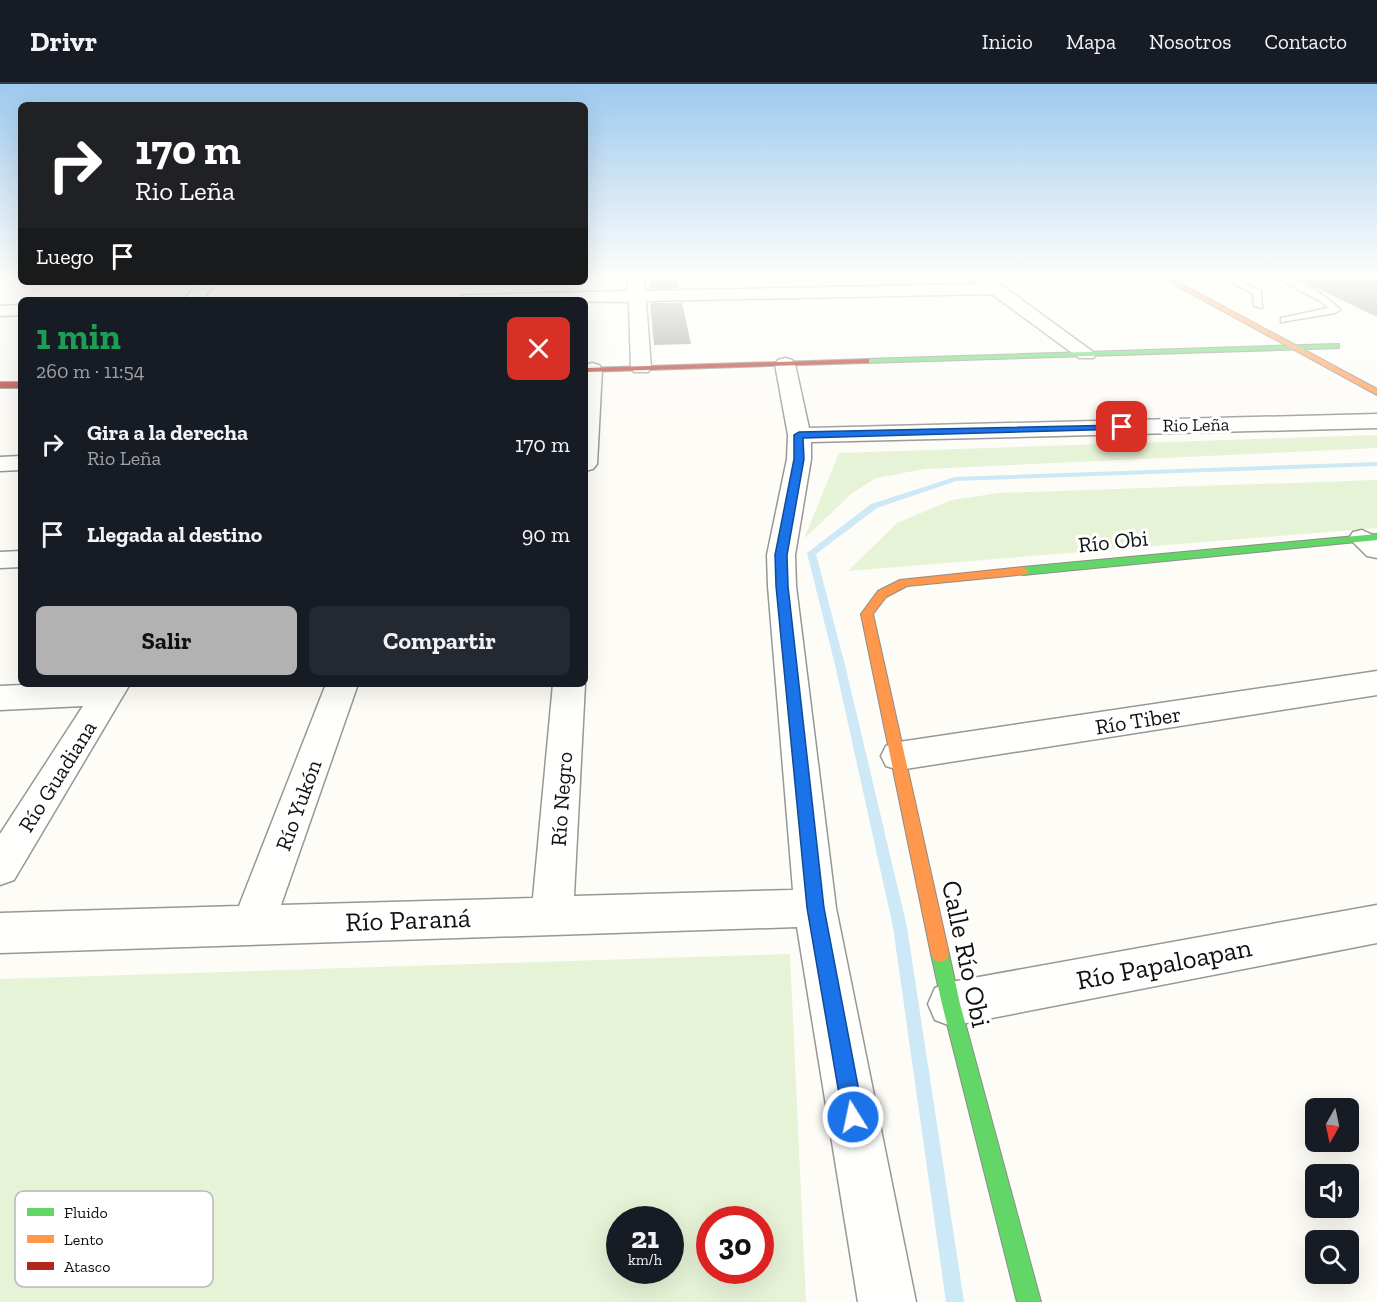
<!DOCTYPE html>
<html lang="es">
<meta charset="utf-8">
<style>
:root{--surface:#171b24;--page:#242831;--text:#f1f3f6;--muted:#9ea1a6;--line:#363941;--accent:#b2b2b3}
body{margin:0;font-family:"Zilla Slab",serif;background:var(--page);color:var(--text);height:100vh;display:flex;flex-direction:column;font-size:22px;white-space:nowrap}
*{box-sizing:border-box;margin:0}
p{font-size:20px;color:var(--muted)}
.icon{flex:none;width:33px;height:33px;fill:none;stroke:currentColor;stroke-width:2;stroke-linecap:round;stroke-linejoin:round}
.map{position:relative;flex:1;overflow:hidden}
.side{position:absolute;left:18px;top:213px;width:570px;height:390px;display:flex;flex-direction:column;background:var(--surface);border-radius:9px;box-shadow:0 6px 24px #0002}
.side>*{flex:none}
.banner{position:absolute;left:18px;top:18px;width:570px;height:183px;border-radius:9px;box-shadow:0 6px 24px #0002;background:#202124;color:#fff;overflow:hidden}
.needle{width:39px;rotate:189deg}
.buttons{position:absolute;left:1305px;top:1014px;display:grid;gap:12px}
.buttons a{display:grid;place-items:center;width:54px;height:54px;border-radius:9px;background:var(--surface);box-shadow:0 6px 24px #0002;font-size:30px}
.speed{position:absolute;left:606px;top:1122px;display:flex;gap:12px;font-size:30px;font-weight:700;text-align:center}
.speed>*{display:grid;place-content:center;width:78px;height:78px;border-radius:50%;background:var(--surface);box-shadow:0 6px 24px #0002;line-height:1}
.speed small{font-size:15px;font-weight:400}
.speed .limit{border:9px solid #d22;background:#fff;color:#111}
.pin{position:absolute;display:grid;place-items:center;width:51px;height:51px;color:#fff;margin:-26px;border-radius:12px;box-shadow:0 3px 9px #0006}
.me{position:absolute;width:66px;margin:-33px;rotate:350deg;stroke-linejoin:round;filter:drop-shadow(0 0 4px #0008)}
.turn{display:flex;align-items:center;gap:21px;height:126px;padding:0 18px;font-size:27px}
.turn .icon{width:78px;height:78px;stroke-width:2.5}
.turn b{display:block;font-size:42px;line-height:51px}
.then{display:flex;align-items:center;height:57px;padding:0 18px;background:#0003;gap:12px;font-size:22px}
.round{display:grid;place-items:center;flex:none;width:63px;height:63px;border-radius:9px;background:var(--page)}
.overview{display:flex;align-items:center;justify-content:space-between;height:102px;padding:0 18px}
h1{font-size:36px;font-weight:700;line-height:45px;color:#1e9e55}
.button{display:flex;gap:12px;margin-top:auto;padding:12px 18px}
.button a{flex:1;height:69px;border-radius:9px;background:var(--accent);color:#111;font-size:24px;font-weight:700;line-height:69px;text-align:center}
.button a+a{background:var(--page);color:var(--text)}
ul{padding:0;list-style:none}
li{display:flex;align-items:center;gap:18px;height:90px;padding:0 18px}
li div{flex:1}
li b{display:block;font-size:22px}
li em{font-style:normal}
header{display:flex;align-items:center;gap:36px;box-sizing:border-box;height:84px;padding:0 30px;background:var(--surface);border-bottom:2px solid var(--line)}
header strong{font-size:28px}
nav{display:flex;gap:33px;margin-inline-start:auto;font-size:21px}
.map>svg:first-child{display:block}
.green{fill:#e7f3d7;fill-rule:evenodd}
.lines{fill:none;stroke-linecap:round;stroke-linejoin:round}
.stream{fill:#cde8f7;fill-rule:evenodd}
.building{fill:#a19f9c}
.lane-casing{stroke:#979795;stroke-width:3}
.street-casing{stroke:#979795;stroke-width:3}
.fast-casing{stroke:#8e8d8b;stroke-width:2}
.slow-casing{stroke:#8e8d8b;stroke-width:2}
.jam-casing{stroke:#8e8d8b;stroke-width:2}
.lane{fill:#fffffe;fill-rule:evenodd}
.street{fill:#fffffe;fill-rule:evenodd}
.fast{fill:#63d668;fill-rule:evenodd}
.slow{fill:#ff974d;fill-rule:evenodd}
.jam{fill:#b3261e;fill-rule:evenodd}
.route{fill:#1a73e8;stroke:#114b97;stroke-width:1.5}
.labels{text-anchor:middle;stroke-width:6;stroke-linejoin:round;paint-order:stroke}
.far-street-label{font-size:18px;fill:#111;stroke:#fff}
.street-label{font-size:22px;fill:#111;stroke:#fff}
.near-street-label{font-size:27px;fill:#111;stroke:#fff}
.key{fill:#fff;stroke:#b8b8b8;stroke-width:1.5}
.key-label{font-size:16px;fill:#111}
</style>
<header>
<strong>Drivr</strong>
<nav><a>Inicio</a><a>Mapa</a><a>Nosotros</a><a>Contacto</a></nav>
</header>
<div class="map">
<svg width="1377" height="1218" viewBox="0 0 1377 1218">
<rect width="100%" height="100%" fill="#fdfcf7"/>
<!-- green -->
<g class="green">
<path d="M 1377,351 L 1377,364 L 925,385 L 876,394 L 851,410 L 804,455 L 839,369 Z"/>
<path d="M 1377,396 L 1377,444 L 848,487 L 897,439 L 952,416 L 999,409 Z"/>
<path d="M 790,870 L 806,1218 L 0,1218 L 0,895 ZM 620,1136 L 670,1136 L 670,1186 L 620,1186 ZM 710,1136 L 760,1136 L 760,1186 L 710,1186 Z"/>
</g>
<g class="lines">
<!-- stream -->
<path class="stream" d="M 1377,378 L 1377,382 L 956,397 L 877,424 L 816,470 L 846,585 L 907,843 L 964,1218 L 946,1218 L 893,843 L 836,585 L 807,469 L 871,420 L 955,393 Z"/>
</g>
<!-- building -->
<g class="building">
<path d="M 650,190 L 676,190 L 679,204 L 650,205 Z"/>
<path d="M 1287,190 L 1377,190 L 1377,233 L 1308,200 Z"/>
<path d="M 650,219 L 682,219 L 691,260 L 654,261 Z"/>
</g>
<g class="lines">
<!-- lane casing -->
<g class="lane-casing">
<g id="lane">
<path d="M 1217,190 L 1228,190 L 1261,207 L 1262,224 L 1254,222 L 1253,210 Z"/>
<path d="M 1269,190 C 1289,190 1327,210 1340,226 L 1335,229 L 1281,238 L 1281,234 L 1328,224 L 1322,218 Z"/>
</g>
</g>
<!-- street casing -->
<g class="street-casing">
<g id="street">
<path d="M 628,190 L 644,190 L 645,207 L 979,200 L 972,195 L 971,190 L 986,190 L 1096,270 L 1093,274 L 1079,274 L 992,210 L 646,217 L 651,284 L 648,288 L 634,288 L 631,284 L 629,218 L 459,216 L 462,212 L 468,211 L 628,207 Z"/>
<path d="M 200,198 L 217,198 L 202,216 L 183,216 Z"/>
<path d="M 21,221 L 21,231 L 0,232 L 0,222 Z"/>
<path d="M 785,274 L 792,276 L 795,280 L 809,344 L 1377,330 L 1377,344 L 811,358 L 811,375 L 795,471 L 796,502 L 836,824 L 916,1218 L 858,1218 L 797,843 L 0,869 L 0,829 L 239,822 L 326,600 L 358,600 L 281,821 L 533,814 L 553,600 L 585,600 L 574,812 L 793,806 L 768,502 L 767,471 L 787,375 L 788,351 L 775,280 L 778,276 Z"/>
<path d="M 592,279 L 599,281 L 602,285 L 597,380 L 593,385 L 585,387 L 585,281 Z"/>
<path d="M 21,372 L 21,386 L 0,387 L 0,373 Z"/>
<path d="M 1362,446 L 1377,453 L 1377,474 L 1367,472 L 1349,454 L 1353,448 Z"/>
<path d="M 21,467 L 21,483 L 0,484 L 0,468 Z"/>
<path d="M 1377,587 L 1377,611 L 899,686 L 886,682 L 881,672 L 886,662 L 899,658 Z"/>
<path d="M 45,600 L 130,600 L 14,796 L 0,801 L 0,750 L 83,622 L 0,626 L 0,602 Z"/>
<path d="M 1377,821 L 1377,859 L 951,942 L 935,936 L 928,920 L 935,904 L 951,898 Z"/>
</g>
</g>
<!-- fast casing -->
<g class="fast-casing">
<g id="fast">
<path d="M 1336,260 L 1339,260 L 1339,264 L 866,279 L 862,277 L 866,275 Z"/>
<path d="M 1377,450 L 1377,456 L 1023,491 L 1017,487 L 1023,483 Z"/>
<path d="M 940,862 L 946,864 L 949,870 L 960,920 L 1041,1218 L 1017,1218 L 942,920 L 931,870 L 934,864 Z"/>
</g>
</g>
<!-- slow casing -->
<g class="slow-casing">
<g id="slow">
<path d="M 1155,190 L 1163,190 L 1377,305 L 1377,311 Z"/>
<path d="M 1023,483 L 1029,487 L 1027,490 L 907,502 L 886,513 L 873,530 L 949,870 L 946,876 L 940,878 L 934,876 L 931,870 L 861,530 L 878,507 L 900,496 Z"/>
</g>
</g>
<!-- jam casing -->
<g class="jam-casing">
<g id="jam">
<path d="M 869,275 L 869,279 L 866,279 L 585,288 L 585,284 Z"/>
<rect x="0" y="298" width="21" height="6"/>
</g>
</g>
<!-- lane -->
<use href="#lane" class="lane"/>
<!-- street -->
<use href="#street" class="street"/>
<!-- fast -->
<use href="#fast" class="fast"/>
<!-- slow -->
<use href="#slow" class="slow"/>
<!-- jam -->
<use href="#jam" class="jam"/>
</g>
<!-- sky -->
<linearGradient id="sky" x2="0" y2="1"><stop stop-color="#9dc9ee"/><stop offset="0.53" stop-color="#fefefb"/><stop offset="1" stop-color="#fefefb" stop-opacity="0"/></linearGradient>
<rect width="1377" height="361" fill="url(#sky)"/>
<!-- route -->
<path class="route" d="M 1122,341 L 1126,341 L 1126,345 L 803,354 L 804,375 L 787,471 L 788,502 L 824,824 L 864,1033 L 860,1040 L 853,1043 L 846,1040 L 843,1033 L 807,824 L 776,502 L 775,471 L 794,375 L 794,351 L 799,348 Z"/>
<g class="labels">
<!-- far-street labels -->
<g class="far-street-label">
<text transform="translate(1196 341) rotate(-1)" y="6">Rio Leña</text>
</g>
<!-- street labels -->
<g class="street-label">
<text transform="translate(1113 457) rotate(-6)" y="8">Río Obi</text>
<text transform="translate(1138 636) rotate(-9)" y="8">Río Tiber</text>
<text transform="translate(57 692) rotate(-58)" y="8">Río Guadiana</text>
<text transform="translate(561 715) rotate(-86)" y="8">Río Negro</text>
<text transform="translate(298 721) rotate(-70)" y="8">Río Yukón</text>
</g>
<!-- near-street labels -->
<g class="near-street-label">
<text transform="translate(408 836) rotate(-2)" y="9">Río Paraná</text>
<text transform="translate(966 870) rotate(78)" y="9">Calle Río Obi</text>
<text transform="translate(1164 880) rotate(-11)" y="9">Río Papaloapan</text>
</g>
</g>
<!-- legend -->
<rect x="15" y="1107" width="198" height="96" rx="9" class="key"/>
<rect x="27" y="1124" width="27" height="8" fill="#63d668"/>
<rect x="27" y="1151" width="27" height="8" fill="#ff974d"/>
<rect x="27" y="1178" width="27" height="8" fill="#b3261e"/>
<g class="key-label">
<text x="64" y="1134">Fluido</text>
<text x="64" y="1161">Lento</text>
<text x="64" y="1188">Atasco</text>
</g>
</svg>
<div class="buttons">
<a><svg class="needle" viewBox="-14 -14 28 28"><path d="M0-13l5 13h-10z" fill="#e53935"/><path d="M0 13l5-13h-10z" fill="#9ea1a6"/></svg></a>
<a><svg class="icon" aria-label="sound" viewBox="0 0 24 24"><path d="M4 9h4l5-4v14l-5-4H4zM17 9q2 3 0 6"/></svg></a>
<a><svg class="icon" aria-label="search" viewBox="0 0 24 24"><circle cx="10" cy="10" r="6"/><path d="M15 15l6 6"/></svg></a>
</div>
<div class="speed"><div>21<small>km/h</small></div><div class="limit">30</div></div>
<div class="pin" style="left:1122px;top:343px;background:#d93025"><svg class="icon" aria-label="arrive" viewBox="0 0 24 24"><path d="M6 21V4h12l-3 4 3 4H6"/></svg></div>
<svg class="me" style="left:853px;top:1033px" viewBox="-20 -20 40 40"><circle r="17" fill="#1a73e8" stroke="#fff" stroke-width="3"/><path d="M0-11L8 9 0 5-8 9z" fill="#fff"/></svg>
<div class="banner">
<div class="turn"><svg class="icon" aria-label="right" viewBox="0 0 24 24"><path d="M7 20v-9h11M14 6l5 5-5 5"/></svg><div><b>170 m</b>Rio Leña</div></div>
<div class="then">Luego<svg class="icon" aria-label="arrive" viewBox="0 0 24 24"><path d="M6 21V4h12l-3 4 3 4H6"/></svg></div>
</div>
<section class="side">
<div class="overview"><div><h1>1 min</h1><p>260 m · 11:54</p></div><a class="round" style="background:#d93025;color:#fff"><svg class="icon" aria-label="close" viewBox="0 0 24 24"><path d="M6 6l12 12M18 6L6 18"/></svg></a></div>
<ul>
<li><svg class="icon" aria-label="right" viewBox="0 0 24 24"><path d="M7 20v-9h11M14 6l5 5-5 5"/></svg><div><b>Gira a la derecha</b><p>Rio Leña</p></div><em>170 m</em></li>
<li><svg class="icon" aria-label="arrive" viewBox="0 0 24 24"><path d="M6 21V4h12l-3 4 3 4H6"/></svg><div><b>Llegada al destino</b></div><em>90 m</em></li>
</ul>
<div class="button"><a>Salir</a><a>Compartir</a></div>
</section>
</div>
